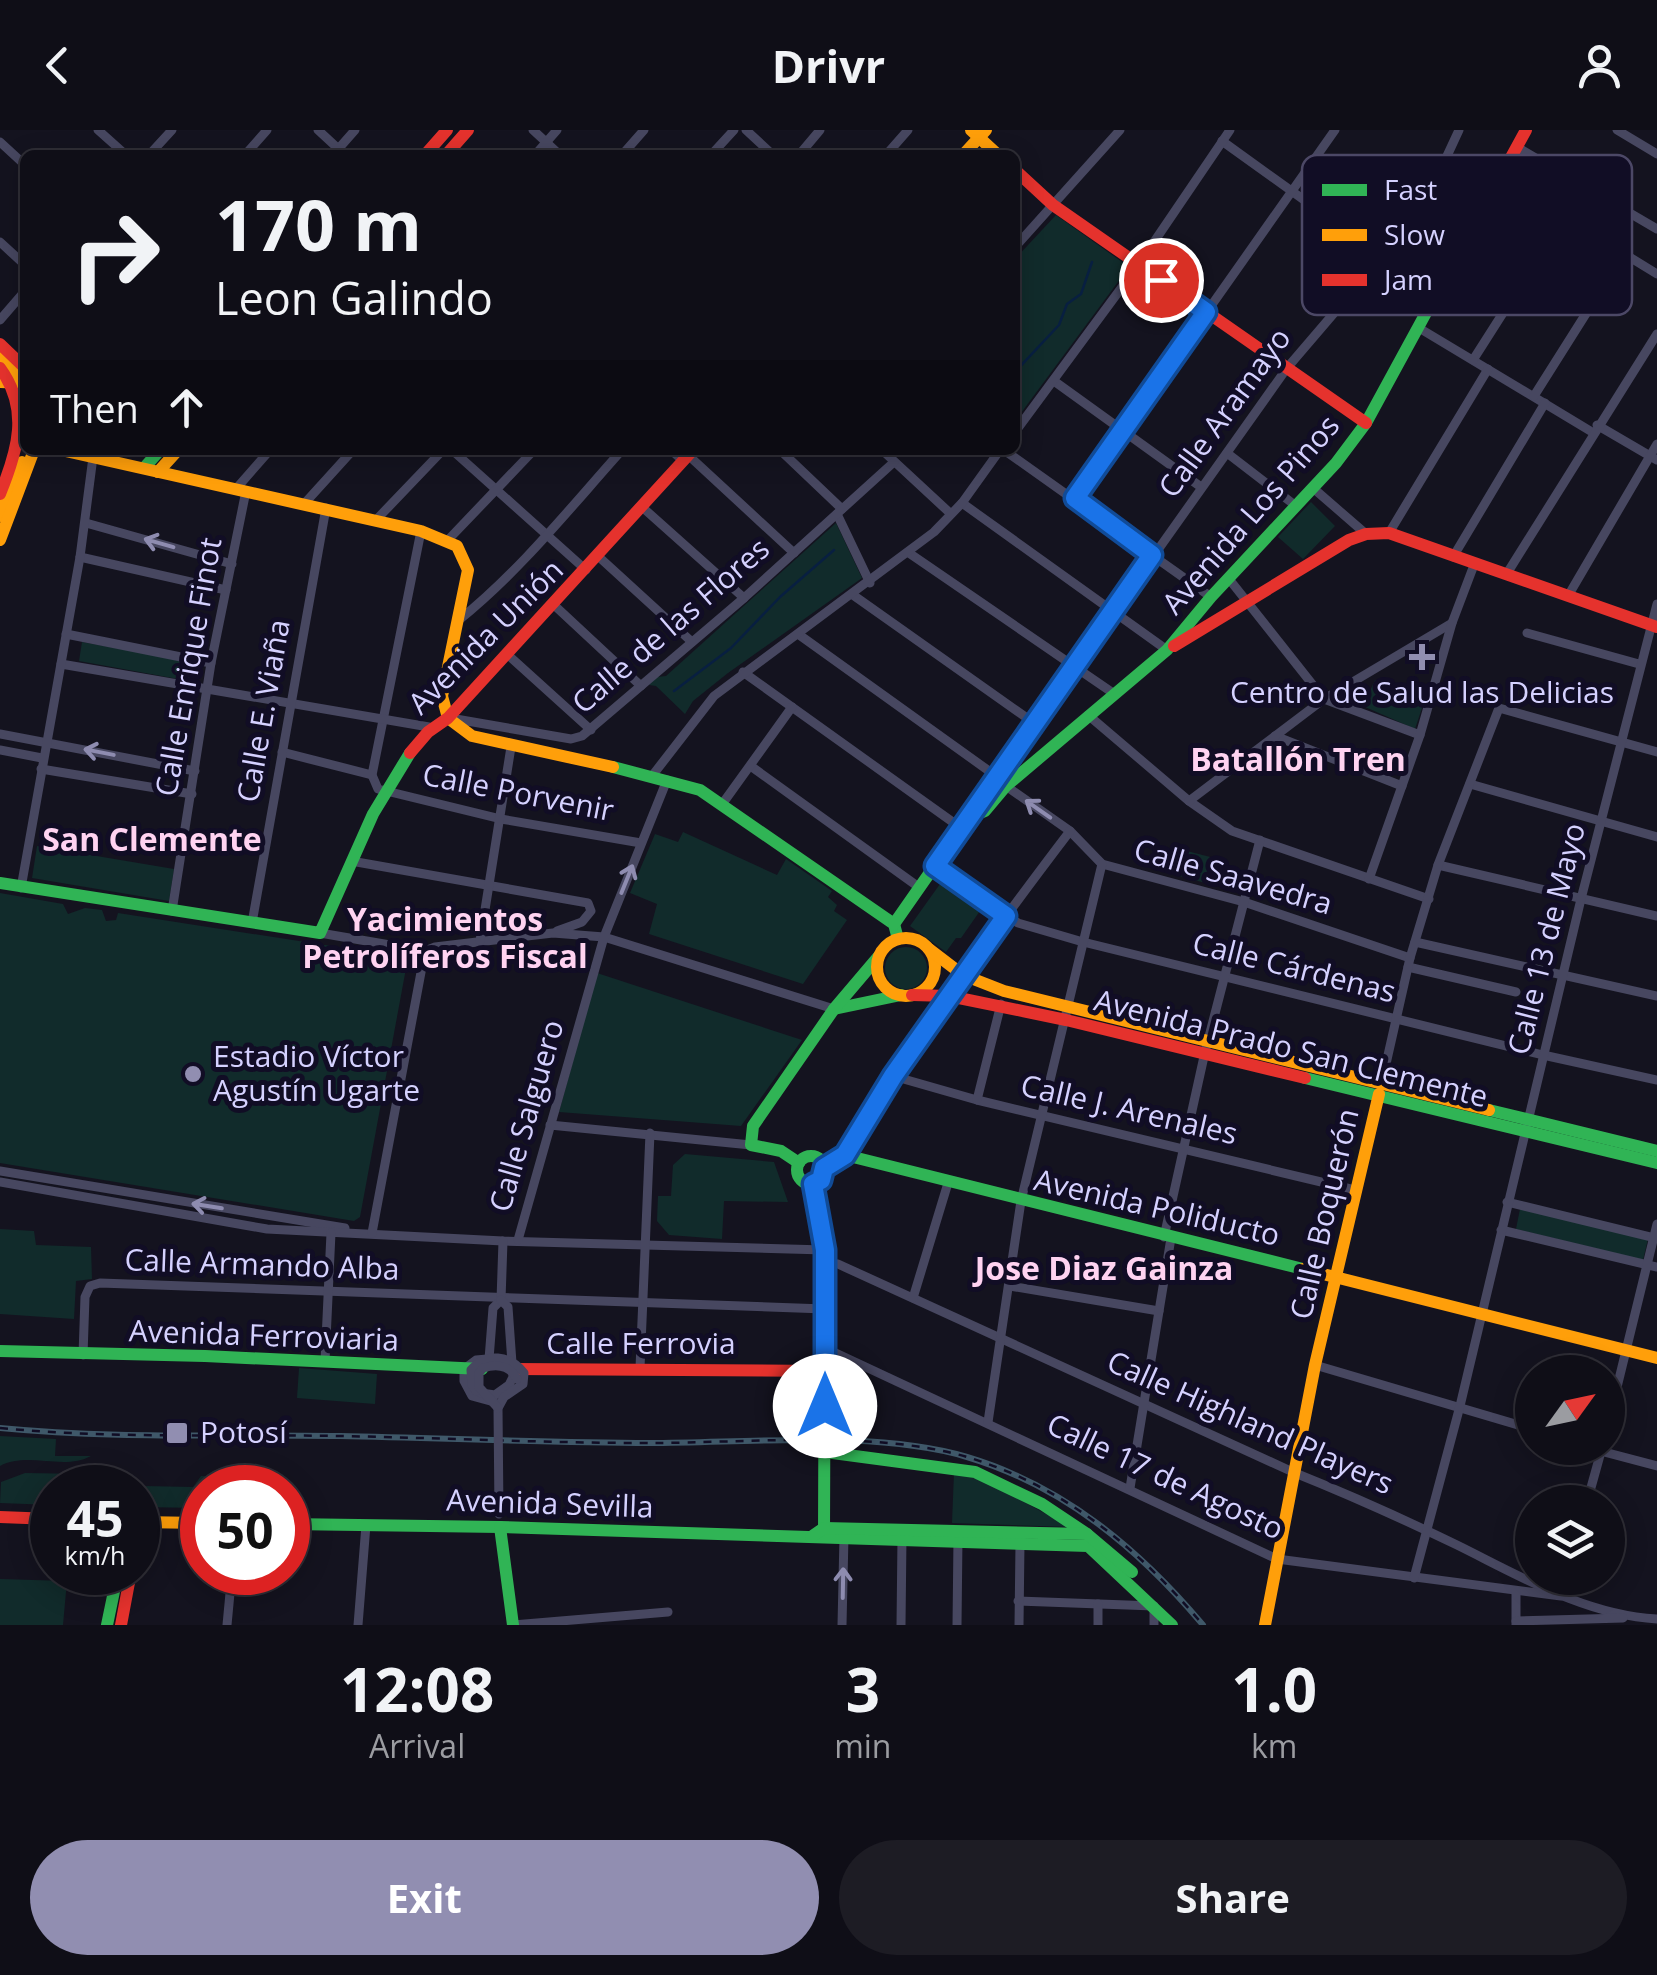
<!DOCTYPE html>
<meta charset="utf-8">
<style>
:root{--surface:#0f0e17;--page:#1d1c24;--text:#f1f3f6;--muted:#9b9ca1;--line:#2f2e36;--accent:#918eb1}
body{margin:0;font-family:"Open Sans",sans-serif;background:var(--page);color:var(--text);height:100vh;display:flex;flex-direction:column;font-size:38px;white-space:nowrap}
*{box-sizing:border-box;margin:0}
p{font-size:32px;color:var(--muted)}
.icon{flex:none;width:55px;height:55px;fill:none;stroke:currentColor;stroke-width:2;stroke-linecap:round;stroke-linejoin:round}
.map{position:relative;height:1495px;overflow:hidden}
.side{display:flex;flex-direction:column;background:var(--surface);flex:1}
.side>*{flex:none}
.banner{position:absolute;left:20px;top:20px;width:1000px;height:305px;border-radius:15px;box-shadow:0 5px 25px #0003,0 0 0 2px var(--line);background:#0f0e17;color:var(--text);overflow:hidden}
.needle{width:65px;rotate:57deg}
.fabs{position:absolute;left:1515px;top:1225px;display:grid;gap:20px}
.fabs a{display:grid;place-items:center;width:110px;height:110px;border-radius:50%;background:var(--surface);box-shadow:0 5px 25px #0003,0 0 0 2px var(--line);font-size:50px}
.speed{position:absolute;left:30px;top:1335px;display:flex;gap:20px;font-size:50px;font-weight:700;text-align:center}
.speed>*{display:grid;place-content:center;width:130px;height:130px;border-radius:50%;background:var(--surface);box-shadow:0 5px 25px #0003,0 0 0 2px var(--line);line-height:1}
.speed small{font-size:25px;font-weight:400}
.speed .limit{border:15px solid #d22;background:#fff;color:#111}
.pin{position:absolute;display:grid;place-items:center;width:85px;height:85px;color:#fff;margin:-42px;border:5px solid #fff;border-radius:50%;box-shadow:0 2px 10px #0007}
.me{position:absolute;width:110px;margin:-55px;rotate:0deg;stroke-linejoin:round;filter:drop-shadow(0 0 8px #0008)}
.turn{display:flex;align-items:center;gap:35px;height:210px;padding:0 30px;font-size:45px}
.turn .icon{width:130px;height:130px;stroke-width:2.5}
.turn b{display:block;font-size:70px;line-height:85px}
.then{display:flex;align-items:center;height:95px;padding:0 30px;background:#0003;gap:20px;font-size:38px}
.eta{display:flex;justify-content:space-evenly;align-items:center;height:170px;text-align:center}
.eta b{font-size:60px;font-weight:700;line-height:70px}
.button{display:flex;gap:20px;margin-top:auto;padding:20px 30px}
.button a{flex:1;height:115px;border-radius:60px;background:var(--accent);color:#fff;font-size:40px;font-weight:700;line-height:115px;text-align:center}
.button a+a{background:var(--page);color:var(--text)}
header{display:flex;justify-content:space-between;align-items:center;height:130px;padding:0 30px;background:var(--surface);font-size:45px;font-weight:700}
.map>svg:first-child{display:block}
.green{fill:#112b2b}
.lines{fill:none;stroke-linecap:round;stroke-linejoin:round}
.stream{stroke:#081f41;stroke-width:2.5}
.street{stroke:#474760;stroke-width:9}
.fast{stroke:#30b455;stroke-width:12}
.slow{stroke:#ff9f0a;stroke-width:12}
.jam{stroke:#e5322d;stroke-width:12}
.rail-casing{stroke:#3f5869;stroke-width:6}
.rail{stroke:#110d25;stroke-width:2.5;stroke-dasharray:8;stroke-linecap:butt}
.street-bridge{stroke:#474760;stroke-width:9}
.oneway{stroke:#8e8cb0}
.route-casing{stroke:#114b97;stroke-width:25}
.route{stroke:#1a73e8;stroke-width:18}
.poi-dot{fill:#918eb1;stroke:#110d25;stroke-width:4}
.labels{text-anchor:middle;stroke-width:10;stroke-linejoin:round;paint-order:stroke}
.street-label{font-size:30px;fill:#d5d1ff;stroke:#110d25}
.poi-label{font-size:30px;fill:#d5d1ff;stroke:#110d25;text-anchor:start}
.neighbourhood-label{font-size:32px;font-weight:bold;fill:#ffd3f1;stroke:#110d25}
.key{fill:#110d25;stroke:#4c4866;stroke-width:2.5}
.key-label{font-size:28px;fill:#d5d1ff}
</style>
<header><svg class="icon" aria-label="back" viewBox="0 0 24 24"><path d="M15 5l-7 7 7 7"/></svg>Drivr<svg class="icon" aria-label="person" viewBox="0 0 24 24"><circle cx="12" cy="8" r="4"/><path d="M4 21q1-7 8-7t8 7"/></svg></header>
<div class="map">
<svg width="1657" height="1495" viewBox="0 0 1657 1495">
<rect width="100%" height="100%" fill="#14131f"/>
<!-- green -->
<g class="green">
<path d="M 1056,85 L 1129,137 L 1015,291 L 1015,129 Z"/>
<path d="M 1311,372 L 1335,396 L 1303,429 L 1278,407 Z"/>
<path d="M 836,393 L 862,448 L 728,543 L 693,571 L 685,584 L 656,556 L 649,555 L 657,547 L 666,546 Z"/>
<path d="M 82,512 L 192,532 L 189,551 L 79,531 Z"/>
<path d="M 1375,550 L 1424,572 L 1415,599 L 1363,576 Z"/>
<path d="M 683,702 L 777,745 L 786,729 L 832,761 L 828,767 L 837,775 L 834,781 L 847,790 L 803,854 L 649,804 L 657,774 L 630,763 L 655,704 L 678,712 Z"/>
<path d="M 37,716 L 174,739 L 169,771 L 32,748 Z"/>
<path d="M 1187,721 L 1222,730 L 1217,756 L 1168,743 Z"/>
<path d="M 940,754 L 982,778 L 961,808 L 956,808 L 946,822 L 910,796 Z"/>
<path d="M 0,763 L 63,774 L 68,784 L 85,778 L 102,780 L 106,791 L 116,790 L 118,783 L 402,827 L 407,833 L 360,1087 L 354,1091 L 0,1033 Z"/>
<circle cx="906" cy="838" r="21"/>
<path d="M 597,843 L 802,910 L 741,996 L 559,982 Z"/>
<path d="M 685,1024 L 774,1032 L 788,1072 L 724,1071 L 722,1109 L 669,1105 L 657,1091 L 658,1066 L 671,1066 L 673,1035 Z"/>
<path d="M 1520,1079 L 1648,1109 L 1643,1130 L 1516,1099 Z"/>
<path d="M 0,1099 L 34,1101 L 36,1115 L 91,1117 L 92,1149 L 76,1151 L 74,1189 L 0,1184 Z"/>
<path d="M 299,1238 L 377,1244 L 375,1274 L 297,1268 Z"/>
<path d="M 0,1306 L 56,1309 L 55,1326 L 91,1326 C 63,1341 28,1321 0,1336 Z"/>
<path d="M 25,1343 L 86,1344 L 94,1355 L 193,1357 L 201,1346 L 256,1347 L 272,1357 L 202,1358 L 202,1378 L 138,1377 L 138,1358 L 52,1358 L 52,1375 L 0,1373 L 1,1352 Z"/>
<path d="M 954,1343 L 985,1351 L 1070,1397 L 952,1393 Z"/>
<path d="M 0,1449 L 67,1451 L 63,1495 L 0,1495 Z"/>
</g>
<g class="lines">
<!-- stream -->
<g class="stream">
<path d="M 1015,242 L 1059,195 L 1067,174 L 1081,164 L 1092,132"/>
<path d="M 674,561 L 731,518 L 780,467 L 834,420"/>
</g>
<!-- street -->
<g class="street">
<path d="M 98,0 L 126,25"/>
<path d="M 318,0 L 345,25"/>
<path d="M 533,0 L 560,25"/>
<path d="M 746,0 L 773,25"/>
<path d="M 1617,0 L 1657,24"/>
<path d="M 1222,11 L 1350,103"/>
<path d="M 0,12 L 25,35"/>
<path d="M 1517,17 L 1657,99"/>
<path d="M 149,25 L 172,0"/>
<path d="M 245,25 L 267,0"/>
<path d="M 333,25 L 355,0"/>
<path d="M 535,25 L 557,0"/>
<path d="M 622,25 L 644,0"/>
<path d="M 711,25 L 734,0"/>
<path d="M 799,25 L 820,0"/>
<path d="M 886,25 L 908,0"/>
<path d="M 1501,48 L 1657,144"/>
<path d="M 0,112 L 25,135"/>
<path d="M 1015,117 L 1120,0"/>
<path d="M 0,190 L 25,161"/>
<path d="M 1419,198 L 1592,302"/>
<path d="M 1473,230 L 1563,89"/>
<path d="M 1054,251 L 1201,357"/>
<path d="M 1534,266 L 1623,125"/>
<path d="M 1597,295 L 1657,330"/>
<path d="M 1015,302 L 1139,134 L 1230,0"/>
<path d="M 452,320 L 586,440"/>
<path d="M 671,320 L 683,331"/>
<path d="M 780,320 L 842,379"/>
<path d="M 882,320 L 951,384"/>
<path d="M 1004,320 L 1211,467"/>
<path d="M 1227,323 L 1296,376"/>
<path d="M 688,325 L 794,423"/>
<path d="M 1313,358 L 1366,404"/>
<path d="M 235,360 L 270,320"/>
<path d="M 1075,369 L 1335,0"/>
<path d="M 962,373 L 1167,520"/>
<path d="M 304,374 L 353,320"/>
<path d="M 642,377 L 744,468"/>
<path d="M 837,384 L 870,453"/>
<path d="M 377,389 L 443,320"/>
<path d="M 86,393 L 232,434"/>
<path d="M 421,401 L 372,645 L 378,659 L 501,689 L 641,713"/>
<path d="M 1389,403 L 1488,239"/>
<path d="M 448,410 L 534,320"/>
<path d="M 909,423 L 1113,563"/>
<path d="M 80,427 L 226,460"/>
<path d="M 599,427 L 692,512"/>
<path d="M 1453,427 L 1545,273"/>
<path d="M 1506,445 L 1657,204"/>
<path d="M 1229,449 L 1324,569 L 1420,605"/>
<path d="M 853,465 L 1034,593"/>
<path d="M 1568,466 L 1657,314"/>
<path d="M 554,475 L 641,556"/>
<path d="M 459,490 C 520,441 570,378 622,320"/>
<path d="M 1527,503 L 1639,534"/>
<path d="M 66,504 L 211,533"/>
<path d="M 798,504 L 996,646"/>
<path d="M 507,524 L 591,600"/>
<path d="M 61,534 L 429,597"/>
<path d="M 743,542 L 961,698"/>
<path d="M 1088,585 L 1189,671 L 1232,701 L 1429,769"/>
<path d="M 450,588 L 571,609 L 582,606 L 744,468 L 894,332"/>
<path d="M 0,604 L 195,641"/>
<path d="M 1275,606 L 1402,656"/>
<path d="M 0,620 L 42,628"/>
<path d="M 282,622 L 372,645"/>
<path d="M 752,637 L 920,758"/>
<path d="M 41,639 L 192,664"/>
<path d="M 652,646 L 714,566 L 934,402 L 962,373 L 1000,320"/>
<path d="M 1470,654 L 1657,707"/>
<path d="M 1006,656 L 1070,701 L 1102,734 L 1244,772 L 1410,828"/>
<path d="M 1189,671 L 1324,569 L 1452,493"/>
<path d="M 723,673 L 792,577"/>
<path d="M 969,686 L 1287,238 L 1400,106 L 1440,41 L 1459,0"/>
<path d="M 351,731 L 588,773 L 591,781 L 582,792 L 557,801"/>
<path d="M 1438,735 L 1657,786"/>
<path d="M 935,737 L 1018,793 L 1083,812 L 1543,925 L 1657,950"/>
<path d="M 1369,749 L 1420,605 L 1452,493 L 1474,435"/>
<path d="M 21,758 L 80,427 L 93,327"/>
<path d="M 172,781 L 211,533 L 246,361"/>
<path d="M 252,793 L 326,378"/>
<path d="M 320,803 L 425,821 L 435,817 L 553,803 L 604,807 L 834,879"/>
<path d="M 480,811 L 511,617"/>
<path d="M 1415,812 L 1657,866"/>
<path d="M 1408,837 L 1516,862"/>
<path d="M 893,946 L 977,970 L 1355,1060"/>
<path d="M 1381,956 L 1410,828 L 1438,735 L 1499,578 L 1657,622"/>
<path d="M 977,970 L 1001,874"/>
<path d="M 550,995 L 751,1015"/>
<path d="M 845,1025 C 913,912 990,806 1070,701"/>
<path d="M 0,1041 L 345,1098"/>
<path d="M 0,1052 L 267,1099 L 503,1111 L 825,1120"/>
<path d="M 1507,1072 L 1655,1108"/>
<path d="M 1501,1100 L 1657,1137"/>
<path d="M 372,1103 L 425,821"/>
<path d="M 1164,1107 L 1205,922 L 1260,710"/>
<path d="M 518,1110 L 604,807 L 667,650"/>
<path d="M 824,1133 L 838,1134 L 1295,1343 C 1350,1365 1403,1389 1457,1415 C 1520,1446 1585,1485 1657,1489"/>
<path d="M 1010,1156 L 1159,1181"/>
<path d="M 913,1168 L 948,1053"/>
<path d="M 825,1218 L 1277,1429 L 1561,1466 L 1566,1448"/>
<path d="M 83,1225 L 85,1167 L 90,1156 L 100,1153 L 825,1179"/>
<path d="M 487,1229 L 476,1230 L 464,1239 L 464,1251 L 472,1266 L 494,1272"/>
<path d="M 489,1229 L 493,1178 L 501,1170 L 503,1111"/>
<path d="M 325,1231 L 331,1103"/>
<path d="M 1315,1235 L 1532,1299"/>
<path d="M 640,1238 L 650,1003"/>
<path d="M 481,1263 L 495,1265 L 509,1255 L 513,1247 L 508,1177 L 501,1170"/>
<path d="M 988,1292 L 1021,1071 L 1102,734"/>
<path d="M 1608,1294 L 1657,1094"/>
<path d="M 1589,1318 L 1657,1336"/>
<path d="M 1130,1358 L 1171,1108"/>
<path d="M 1587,1372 L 1602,1318"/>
<path d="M 1414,1448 L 1460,1276 L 1581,769 L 1657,474"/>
<path d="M 1516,1461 L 1516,1495"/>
<path d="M 1018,1471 L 1154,1476 L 1154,1495"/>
<path d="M 1516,1491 L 1623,1488"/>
<path d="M 227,1495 L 232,1442"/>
<path d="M 358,1495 L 366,1395"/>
<path d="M 513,1495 L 668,1482"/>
<path d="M 842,1495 L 844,1406"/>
<path d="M 901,1495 L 902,1407"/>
<path d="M 957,1495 L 958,1408"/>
<path d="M 1019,1495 L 1020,1413"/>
<path d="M 1098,1495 L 1098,1474"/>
</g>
<!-- fast -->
<g class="fast">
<path d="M 144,338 L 160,320"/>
<path d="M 613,637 L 700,660 L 894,794 L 898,809"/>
<path d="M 0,753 L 320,803 L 373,684 L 410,623"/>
<path d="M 894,794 L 968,688 L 985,681 L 1006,656 L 1167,520 L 1211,467 L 1336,333 L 1366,293 L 1433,170"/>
<path d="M 834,879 L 901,865"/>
<path d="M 1305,948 L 1657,1033"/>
<path d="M 1489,980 L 1657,1021"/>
<circle cx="811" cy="1040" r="14"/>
<path d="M 799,1033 L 781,1021 L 751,1015 L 753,996 L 834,879 L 879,826"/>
<path d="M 824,1038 L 845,1025 L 1303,1139"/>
<path d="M 813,1054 L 825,1120 L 824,1405"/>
<path d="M 0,1221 L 205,1226 L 482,1239"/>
<path d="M 825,1322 L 975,1342 L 1042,1374 L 1087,1404"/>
<path d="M 288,1394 L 500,1397 L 1088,1416 L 1172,1495"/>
<path d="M 500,1397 L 513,1495"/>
<path d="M 811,1407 L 824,1398 L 1087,1404 L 1132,1442"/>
<path d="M 107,1495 L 118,1442"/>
</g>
<!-- slow -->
<g class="slow">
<path d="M 971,0 L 998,25"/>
<path d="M 963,25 L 986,0"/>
<path d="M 0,228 L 19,246"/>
<path d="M 0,252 L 25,253"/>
<path d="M 61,320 L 421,401 L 457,416 L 468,440 L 442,566 L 448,588 L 472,606 L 613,637"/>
<path d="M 158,342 L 178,320"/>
<path d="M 0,386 L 22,332"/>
<path d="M 0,410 L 34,320"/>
<circle cx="906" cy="837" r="29"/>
<path d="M 929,819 L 963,845 L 1004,861 L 1489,980"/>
<path d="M 1303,1139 L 1657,1228"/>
<path d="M 138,1392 L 202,1393"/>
<path d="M 1265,1495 L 1315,1235 L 1379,964"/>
</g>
<!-- jam -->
<g class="jam">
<path d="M 425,25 L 447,0"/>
<path d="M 446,25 L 468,0"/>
<path d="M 1015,40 L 1053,75 L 1366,293"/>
<path d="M 1433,170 L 1526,0"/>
<path d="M 0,214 L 25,238"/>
<path d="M 0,238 C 30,279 18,320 0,364"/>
<path d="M 1174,516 L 1349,410 L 1366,404 L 1389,403 L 1657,497"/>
<path d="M 410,623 L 428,602 L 448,588 L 693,320"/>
<path d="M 912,865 L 949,866 L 1066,890 L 1305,948"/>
<path d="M 512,1239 L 825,1241"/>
<path d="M 0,1387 L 52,1389"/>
<path d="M 121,1495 L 131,1442"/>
</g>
<!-- rail casing -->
<g class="rail-casing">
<path id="rail" d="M 0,1298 C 113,1309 227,1304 340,1306 C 444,1308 547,1313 650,1313 C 746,1313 876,1300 967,1327 C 1064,1356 1139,1419 1203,1495"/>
</g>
<!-- rail -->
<use href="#rail" class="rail"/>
<!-- street-bridge -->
<g class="street-bridge">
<path d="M 476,1261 L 472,1255 L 471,1240 C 486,1222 510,1225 524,1243 L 523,1254 L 504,1267 L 498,1278 L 499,1384"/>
<path d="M 498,1278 L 479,1257 L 479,1243 L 483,1238 C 496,1234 510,1235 517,1249"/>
</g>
</g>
<!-- one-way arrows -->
<defs><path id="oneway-shaft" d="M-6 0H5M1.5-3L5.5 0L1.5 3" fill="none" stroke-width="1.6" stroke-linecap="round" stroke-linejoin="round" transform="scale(2.5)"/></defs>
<g class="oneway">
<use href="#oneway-shaft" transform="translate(159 413) rotate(-164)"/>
<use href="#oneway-shaft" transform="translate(99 622) rotate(-169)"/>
<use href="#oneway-shaft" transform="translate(1038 679) rotate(-145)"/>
<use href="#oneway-shaft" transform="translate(627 749) rotate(-68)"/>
<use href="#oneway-shaft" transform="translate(207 1076) rotate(-171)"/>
<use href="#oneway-shaft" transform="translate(843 1453) rotate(-89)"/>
</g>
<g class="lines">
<!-- route casing -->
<g class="route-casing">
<path id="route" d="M 825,1276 L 825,1120 L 813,1054 L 821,1050 L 824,1038 L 845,1025 L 893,946 L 1006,786 L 935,736 L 1152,425 L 1075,368 L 1206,182 L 1161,150"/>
</g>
<!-- route -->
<use href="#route" class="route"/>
</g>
<!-- markers -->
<g class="poi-dot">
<path d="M1417 512h10v10h10v10h-10v10h-10v-10h-10v-10h10z"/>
<circle cx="193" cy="944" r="10"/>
<rect x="165" y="1291" width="24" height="24" rx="5"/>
</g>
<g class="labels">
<!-- street labels -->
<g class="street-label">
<text transform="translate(1225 283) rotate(-54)" y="10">Calle Aramayo</text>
<text transform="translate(1251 385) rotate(-49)" y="10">Avenida Los Pinos</text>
<text transform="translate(671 496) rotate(-41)" y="10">Calle de las Flores</text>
<text transform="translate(486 507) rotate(-45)" y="10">Avenida Unión</text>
<text transform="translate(189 537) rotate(-80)" y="10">Calle Enrique Finot</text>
<text transform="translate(264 581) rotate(-80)" y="10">Calle E. Viaña</text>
<text transform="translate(518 663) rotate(11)" y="10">Calle Porvenir</text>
<text transform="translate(1233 747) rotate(16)" y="10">Calle Saavedra</text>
<text transform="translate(1547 809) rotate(-76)" y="10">Calle 13 de Mayo</text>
<text transform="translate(1294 838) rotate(14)" y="10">Calle Cárdenas</text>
<text transform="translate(1291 919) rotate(14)" y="10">Avenida Prado San Clemente</text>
<text transform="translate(1129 980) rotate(13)" y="10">Calle J. Arenales</text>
<text transform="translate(527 986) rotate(-74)" y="10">Calle Salguero</text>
<text transform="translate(1157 1078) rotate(13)" y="10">Avenida Poliducto</text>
<text transform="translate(1325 1084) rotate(-77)" y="10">Calle Boquerón</text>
<text transform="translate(262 1135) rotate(2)" y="10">Calle Armando Alba</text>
<text transform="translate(264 1206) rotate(2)" y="10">Avenida Ferroviaria</text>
<text x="641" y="1224">Calle Ferrovia</text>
<text transform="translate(1250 1293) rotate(24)" y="10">Calle Highland Players</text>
<text transform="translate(1165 1347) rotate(25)" y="10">Calle 17 de Agosto</text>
<text transform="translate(550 1374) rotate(2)" y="10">Avenida Sevilla</text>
</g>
<!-- poi labels -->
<g class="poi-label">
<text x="1422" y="573" text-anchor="middle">Centro de Salud las Delicias</text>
<text x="213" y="937">Estadio Víctor<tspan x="213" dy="34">Agustín Ugarte</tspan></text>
<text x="200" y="1313">Potosí</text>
</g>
<!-- neighbourhood labels -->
<g class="neighbourhood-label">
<text x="1298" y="641">Batallón Tren</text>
<text x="152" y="721">San Clemente</text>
<text x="445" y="801">Yacimientos<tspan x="445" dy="37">Petrolíferos Fiscal</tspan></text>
<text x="1104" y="1150">Jose Diaz Gainza</text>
</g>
</g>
<!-- legend -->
<rect x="1302" y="25" width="330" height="160" rx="15" class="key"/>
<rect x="1322" y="54" width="45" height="12" fill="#30b455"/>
<rect x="1322" y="99" width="45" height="12" fill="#ff9f0a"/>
<rect x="1322" y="144" width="45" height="12" fill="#e5322d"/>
<g class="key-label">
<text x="1384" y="70">Fast</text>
<text x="1384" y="115">Slow</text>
<text x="1384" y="160">Jam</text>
</g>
</svg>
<div class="fabs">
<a><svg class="needle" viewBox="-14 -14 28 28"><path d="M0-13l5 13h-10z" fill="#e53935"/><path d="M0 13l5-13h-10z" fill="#9b9ca1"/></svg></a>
<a><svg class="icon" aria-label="layers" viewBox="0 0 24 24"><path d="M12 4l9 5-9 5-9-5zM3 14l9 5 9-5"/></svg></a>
</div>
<div class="speed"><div>45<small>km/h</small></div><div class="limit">50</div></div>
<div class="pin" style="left:1161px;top:150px;background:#d93025"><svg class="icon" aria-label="arrive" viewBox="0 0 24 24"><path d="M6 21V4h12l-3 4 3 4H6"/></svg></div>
<svg class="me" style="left:825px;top:1276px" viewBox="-20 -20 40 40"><circle r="19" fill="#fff"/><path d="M0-13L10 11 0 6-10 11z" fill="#1a73e8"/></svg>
<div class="banner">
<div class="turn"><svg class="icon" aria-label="right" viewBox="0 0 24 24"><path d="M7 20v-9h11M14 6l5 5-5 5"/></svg><div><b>170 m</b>Leon Galindo</div></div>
<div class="then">Then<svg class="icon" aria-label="ahead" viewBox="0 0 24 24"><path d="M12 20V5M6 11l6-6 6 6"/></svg></div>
</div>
</div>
<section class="side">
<div class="eta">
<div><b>12:08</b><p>Arrival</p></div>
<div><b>3</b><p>min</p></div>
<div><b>1.0</b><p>km</p></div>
</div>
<div class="button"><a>Exit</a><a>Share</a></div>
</section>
